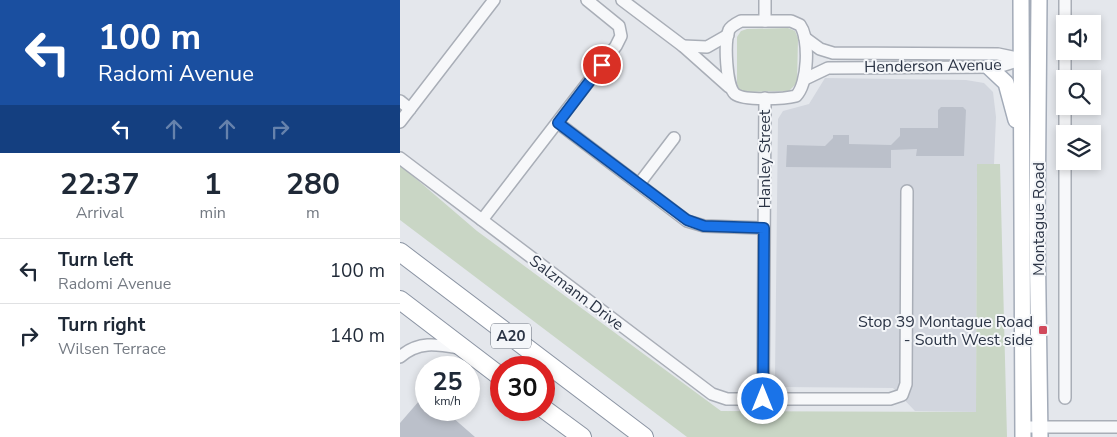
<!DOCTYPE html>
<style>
:root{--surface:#fff;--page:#f6f6f7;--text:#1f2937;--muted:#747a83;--line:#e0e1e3}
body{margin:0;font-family:"Nunito Sans",sans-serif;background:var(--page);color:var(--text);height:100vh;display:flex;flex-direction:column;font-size:19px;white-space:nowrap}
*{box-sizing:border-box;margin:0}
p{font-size:16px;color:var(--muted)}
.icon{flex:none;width:28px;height:28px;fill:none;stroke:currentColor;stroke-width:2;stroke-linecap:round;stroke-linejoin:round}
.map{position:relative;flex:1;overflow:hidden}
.sheet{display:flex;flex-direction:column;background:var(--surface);width:400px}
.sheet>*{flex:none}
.hud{background:#1a4fa0;color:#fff;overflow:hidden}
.fabs{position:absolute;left:656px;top:15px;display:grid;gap:10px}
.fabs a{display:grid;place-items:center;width:45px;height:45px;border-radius:0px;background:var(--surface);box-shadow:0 2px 8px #0003;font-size:25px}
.speed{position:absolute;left:15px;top:356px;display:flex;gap:10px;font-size:25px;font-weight:700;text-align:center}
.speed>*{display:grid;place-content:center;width:65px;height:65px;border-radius:50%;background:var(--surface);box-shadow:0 2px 8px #0003;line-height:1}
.speed small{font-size:12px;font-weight:400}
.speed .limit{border:8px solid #d22;background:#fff;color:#111}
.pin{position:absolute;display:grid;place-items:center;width:42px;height:42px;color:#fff;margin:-21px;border:2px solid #fff;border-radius:50%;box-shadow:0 1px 5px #0007}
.me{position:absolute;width:55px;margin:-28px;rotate:0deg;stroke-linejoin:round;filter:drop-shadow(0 0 4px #0008)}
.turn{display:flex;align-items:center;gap:18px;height:105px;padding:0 15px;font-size:22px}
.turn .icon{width:65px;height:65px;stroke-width:2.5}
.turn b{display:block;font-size:35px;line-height:42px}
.lanes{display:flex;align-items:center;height:48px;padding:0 15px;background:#0003;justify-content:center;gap:25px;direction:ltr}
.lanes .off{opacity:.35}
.eta{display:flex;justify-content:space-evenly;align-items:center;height:85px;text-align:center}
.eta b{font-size:30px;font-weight:700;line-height:35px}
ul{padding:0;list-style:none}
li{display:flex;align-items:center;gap:15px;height:65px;padding:0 15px;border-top:1px solid var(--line)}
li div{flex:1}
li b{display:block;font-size:19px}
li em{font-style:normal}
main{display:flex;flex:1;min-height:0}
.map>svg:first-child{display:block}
.built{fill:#d2d6de}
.green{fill:#c9d6c5}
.building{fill:#bbc0ca}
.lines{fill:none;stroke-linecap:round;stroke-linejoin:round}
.minor-casing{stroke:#a9aeb7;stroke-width:14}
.major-casing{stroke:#a3abb8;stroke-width:18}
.highway-casing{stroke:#8b94a3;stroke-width:20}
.minor{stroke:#f7f8fa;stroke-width:11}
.major{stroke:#fff;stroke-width:15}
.highway{stroke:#fff;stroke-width:18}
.route-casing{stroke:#114b97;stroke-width:12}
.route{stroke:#1a73e8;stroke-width:9}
.poi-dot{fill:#d1495b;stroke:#f4f6f9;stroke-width:2}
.labels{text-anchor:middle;stroke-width:4;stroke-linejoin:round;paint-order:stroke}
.shield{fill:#f4f6f9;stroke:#676e7b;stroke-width:1}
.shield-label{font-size:15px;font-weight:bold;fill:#2b3445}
.street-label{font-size:16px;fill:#2b3445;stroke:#f4f6f9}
.poi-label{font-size:16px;fill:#2b3445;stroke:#f4f6f9;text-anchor:end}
</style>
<main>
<section class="sheet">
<div class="hud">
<div class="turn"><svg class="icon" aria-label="left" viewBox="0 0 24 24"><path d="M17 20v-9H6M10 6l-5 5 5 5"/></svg><div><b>100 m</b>Radomi Avenue</div></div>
<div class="lanes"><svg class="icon" aria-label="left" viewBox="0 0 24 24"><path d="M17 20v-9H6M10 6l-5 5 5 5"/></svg><svg class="icon off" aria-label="ahead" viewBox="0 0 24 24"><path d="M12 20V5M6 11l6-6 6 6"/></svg><svg class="icon off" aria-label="ahead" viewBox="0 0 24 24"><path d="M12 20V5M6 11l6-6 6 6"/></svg><svg class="icon off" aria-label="right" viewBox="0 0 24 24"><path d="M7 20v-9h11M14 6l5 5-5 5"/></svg></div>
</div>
<div class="eta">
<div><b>22:37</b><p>Arrival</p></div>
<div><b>1</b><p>min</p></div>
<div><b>280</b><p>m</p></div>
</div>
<ul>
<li><svg class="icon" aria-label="left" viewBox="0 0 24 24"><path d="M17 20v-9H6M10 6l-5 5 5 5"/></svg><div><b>Turn left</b><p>Radomi Avenue</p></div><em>100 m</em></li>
<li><svg class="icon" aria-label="right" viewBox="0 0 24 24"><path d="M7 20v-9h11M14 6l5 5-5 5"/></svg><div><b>Turn right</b><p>Wilsen Terrace</p></div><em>140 m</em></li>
</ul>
</section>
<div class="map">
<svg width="717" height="437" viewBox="0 0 717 437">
<rect width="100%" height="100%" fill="#e4e7ec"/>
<!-- built -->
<path class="built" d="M 425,78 L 566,80 L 584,83 L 593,92 L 596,117 L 594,164 L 577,165 L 576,412 L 515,411 L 493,388 L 383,387 L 375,376 L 378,119 L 383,111 L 409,104 Z"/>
<!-- green -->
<g class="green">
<path d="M 388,28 L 395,31 L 398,38 L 397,83 L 389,91 L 345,92 L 339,89 L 337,83 L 337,37 L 341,31 L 347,29 Z"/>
<path d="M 577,164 L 600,164 L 607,437 L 287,437 L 0,220 L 0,165 L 77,231 L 321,411 L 576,412 Z"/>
</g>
<!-- building -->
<g class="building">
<path d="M 541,107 L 563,107 L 566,110 L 564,156 L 516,156 L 517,149 L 491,150 L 491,168 L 386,167 L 387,145 L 425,146 L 433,138 L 433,135 L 449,135 L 449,144 L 491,145 L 500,136 L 500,128 L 538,128 L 538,110 Z"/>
<path d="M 26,393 L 26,410 L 44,410 L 75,437 L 0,437 L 0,423 Z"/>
</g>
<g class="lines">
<!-- minor casing -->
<g class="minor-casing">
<g id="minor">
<path d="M 222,0 L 283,46 L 329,87"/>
<path d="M 341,21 L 391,21 L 400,25 C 410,39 408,84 396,96 C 385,99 344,101 335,94 C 326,86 324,42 329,30 C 331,26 337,23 341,21 Z"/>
<path d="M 365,21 L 365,0"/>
<path d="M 665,24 L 665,0"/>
<path d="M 405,38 L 420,49 L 433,53 L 598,54 L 622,59"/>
<path d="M 283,46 L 307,47 L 328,35"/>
<path d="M 405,79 L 428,68 L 598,67 L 620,60"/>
<path d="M 665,79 L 665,51"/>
<path d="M 0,101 L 10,109"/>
<path d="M 0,122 L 94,0"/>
<path d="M 158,123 L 287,221 L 304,226 L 364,228"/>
<path d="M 665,134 L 665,106"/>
<path d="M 0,158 L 312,394 L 327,399 L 490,399 L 502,395 L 506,384 L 507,191"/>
<path d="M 239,184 L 274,138"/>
<path d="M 82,220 L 216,46 L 221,36 L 219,26 L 187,0"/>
<path d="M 0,357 C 18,341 36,344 59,348"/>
<path d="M 665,398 L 665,161"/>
<path d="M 363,399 L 365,98"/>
<path d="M 623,427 L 717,427"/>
</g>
</g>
<!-- major casing -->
<g class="major-casing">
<g id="major">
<path d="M 621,0 L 623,437"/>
<path d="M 639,0 L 637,229 L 640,437"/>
<path d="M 589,67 L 606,83 L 616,120"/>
</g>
</g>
<!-- highway casing -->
<g class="highway-casing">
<g id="highway">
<path d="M 0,252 L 244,437"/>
<path d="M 0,300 L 101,377"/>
<path d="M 144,409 L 182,437"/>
</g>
</g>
<!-- minor -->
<use href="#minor" class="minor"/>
<!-- major -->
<use href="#major" class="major"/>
<!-- highway -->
<use href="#highway" class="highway"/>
</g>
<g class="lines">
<!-- route casing -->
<g class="route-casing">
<path id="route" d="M 202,65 L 158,123 L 287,220 L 304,226 L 364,228 L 363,399"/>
</g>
<!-- route -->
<use href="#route" class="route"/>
</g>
<!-- markers -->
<rect class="poi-dot" x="638" y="325" width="10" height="10" rx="2.5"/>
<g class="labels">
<!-- shield labels -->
<rect class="shield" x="91" y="323.5" width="40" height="25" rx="4"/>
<g class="shield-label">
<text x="111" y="341">A20</text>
</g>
<!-- street labels -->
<g class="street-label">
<text transform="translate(533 65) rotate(-1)" y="6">Henderson Avenue</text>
<text transform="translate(364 159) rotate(-90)" y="6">Hanley Street</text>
<text transform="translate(638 219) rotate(-90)" y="6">Montague Road</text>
<text transform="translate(177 292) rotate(37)" y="6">Salzmann Drive</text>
</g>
<!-- poi labels -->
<g class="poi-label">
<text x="633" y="327">Stop 39 Montague Road<tspan x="633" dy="18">- South West side</tspan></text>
</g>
</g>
</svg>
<div class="fabs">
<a><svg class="icon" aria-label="sound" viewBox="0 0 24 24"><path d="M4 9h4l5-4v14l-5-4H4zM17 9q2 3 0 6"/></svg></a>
<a><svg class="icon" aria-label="search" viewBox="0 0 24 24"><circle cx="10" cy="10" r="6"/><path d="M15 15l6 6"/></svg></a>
<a><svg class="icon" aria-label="layers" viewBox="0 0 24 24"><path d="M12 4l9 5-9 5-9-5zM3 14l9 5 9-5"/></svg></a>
</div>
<div class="speed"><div>25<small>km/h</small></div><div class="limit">30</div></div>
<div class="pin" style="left:202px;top:65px;background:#d93025"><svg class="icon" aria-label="arrive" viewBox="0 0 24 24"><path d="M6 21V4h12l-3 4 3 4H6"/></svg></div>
<svg class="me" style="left:363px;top:399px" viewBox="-20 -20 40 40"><circle r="17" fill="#1a73e8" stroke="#fff" stroke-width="3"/><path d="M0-11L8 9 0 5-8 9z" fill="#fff"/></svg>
</div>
</main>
